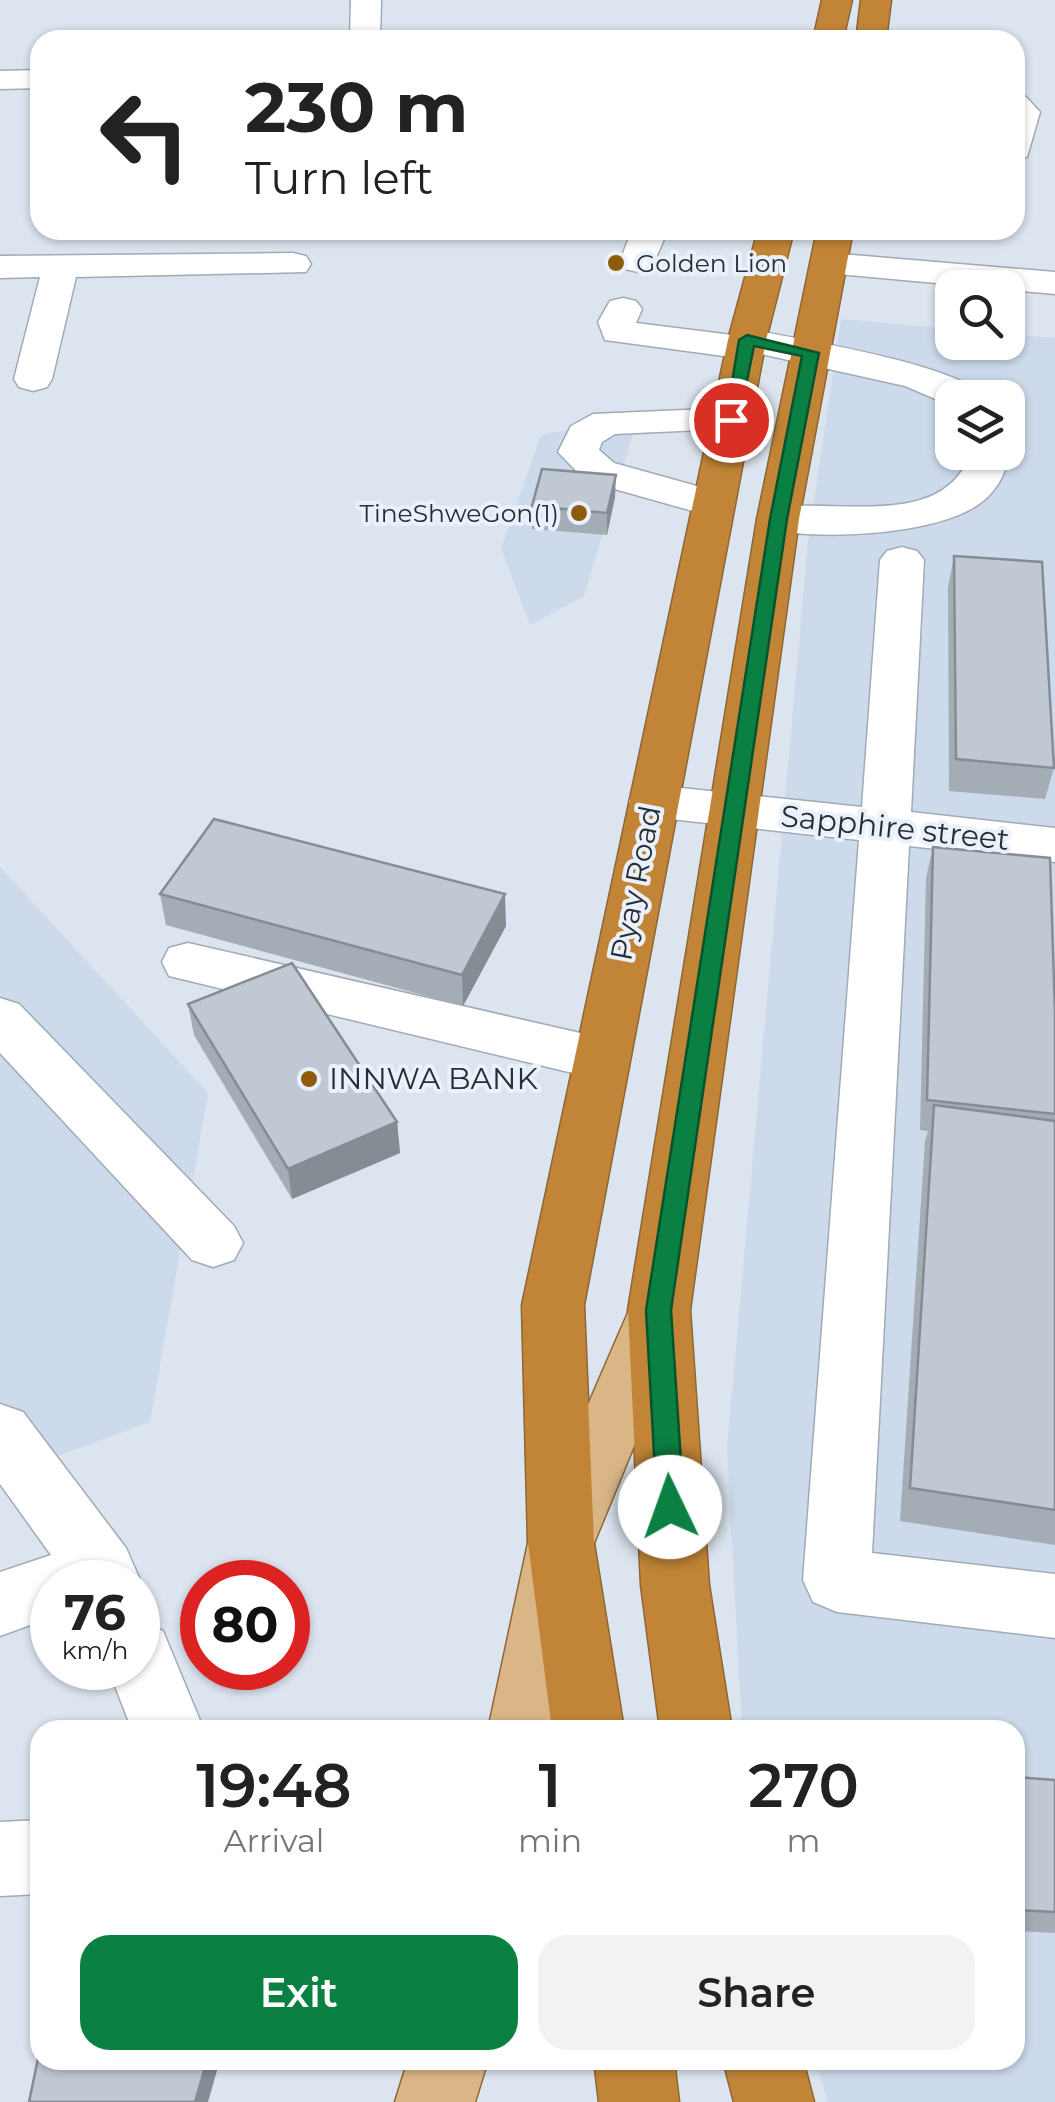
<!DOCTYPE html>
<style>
:root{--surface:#fff;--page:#f2f2f2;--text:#222;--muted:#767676;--accent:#0b8043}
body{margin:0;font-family:Montserrat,sans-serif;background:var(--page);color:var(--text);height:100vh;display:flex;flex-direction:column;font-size:38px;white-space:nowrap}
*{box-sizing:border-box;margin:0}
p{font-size:32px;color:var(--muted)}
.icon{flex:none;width:55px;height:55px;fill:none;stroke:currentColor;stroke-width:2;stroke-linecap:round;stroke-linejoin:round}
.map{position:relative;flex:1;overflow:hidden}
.side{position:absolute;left:30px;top:1720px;width:995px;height:350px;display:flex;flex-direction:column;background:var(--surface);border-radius:30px;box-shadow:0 2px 8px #0004}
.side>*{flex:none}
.guide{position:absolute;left:30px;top:30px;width:995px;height:210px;border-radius:30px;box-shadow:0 2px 8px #0004;background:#fff;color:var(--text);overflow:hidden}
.buttons{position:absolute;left:935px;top:270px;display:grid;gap:20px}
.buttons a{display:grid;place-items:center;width:90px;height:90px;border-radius:20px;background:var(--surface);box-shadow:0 2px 8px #0004;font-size:50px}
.speed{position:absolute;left:30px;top:1560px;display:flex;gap:20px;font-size:50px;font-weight:700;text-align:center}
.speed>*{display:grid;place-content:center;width:130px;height:130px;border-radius:50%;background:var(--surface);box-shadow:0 2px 8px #0004;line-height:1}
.speed small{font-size:25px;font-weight:400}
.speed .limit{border:15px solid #d22;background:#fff;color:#111}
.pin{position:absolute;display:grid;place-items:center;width:85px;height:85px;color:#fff;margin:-42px;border:5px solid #fff;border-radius:50%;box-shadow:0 2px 10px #0007}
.me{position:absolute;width:110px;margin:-55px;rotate:357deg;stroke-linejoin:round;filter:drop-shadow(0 0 8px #0008)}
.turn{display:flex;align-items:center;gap:35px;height:210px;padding:0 50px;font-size:45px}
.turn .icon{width:130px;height:130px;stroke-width:2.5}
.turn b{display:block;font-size:70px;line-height:85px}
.eta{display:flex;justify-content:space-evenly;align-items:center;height:170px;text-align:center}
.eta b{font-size:60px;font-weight:600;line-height:70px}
.action{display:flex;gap:20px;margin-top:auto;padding:20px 50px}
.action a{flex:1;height:115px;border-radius:30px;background:var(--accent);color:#fff;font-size:40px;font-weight:600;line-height:115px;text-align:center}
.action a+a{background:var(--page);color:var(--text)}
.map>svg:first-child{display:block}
.built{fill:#ccdaeb;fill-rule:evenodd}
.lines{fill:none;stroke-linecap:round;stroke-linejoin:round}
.minor-casing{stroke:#a2aab5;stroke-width:3}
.major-casing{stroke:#8d6735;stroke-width:3}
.highway-casing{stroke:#8d6735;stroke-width:3}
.minor{fill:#fff;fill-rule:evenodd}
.major{fill:#dab687;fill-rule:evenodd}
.highway{fill:#c28537;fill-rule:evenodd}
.wall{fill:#a4acb5}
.shaded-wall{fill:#868c94}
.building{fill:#bfc8d3;stroke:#868c94;stroke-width:2.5}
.route{fill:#0b8043;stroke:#07532c;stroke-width:2.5}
.poi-dot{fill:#8e5a0b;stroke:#e8f1fc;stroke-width:4}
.labels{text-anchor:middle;stroke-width:8;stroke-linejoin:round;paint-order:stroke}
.far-poi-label{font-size:25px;fill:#2a2e32;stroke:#e8f1fc;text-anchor:start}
.street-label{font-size:30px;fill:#2a2e32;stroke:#e8f1fc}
.poi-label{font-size:30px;fill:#2a2e32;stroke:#e8f1fc;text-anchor:start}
</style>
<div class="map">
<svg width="1055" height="2102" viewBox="0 0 1055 2102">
<rect width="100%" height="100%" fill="#dbe4ef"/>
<!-- built -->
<g class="built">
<path d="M 841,319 L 952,329 L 952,342 L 1008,342 L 1008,334 L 1055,338 L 1055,2102 L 828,2102 L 815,2060 L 1015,2060 L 1015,1730 L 742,1730 L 727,1448 L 808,542 ZM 952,398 L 1008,398 L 1008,452 L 952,452 Z"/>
<path d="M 638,417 L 584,596 L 530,625 L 501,548 L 541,435 Z"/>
<path d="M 0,867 L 208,1093 L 150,1422 L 0,1477 Z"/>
</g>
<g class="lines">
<!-- minor casing -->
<g class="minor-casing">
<g id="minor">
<path d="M 351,0 L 381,0 L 380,40 L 350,40 Z"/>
<path d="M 40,70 L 40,88 L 0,89 L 0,71 Z"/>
<path d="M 1015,94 L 1026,97 L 1040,112 L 1027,157 L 1015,160 Z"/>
<path d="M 632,230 L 668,230 L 651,269 L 638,272 L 625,269 L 620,261 Z"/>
<path d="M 293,253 L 306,256 L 311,264 L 306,272 L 76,277 L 52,379 L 47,387 L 33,391 L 19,387 L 14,379 L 40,277 L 0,278 L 0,256 Z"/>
<path d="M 829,253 L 1055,272 L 1055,294 L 816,272 L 811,264 L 816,256 Z"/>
<path d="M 623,298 L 636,301 L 642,309 L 636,323 L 732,335 L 747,329 C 792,338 963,365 985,398 L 952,398 L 952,406 L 905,386 L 761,354 L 746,359 L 605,340 L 598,322 L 610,301 Z"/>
<path d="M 731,408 L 745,412 L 751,420 L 745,428 L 615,434 L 602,442 L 599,450 L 614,463 L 729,495 L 735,504 L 729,513 L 714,517 L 586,481 L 558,452 L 571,426 L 593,414 Z"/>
<path d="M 1008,447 L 1011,452 C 1005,473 998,491 979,504 C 935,536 814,541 763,528 L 757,519 L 763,510 C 827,494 943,535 971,452 L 1008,452 Z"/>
<path d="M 902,547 L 917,551 L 924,560 L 911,812 L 1055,828 L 1055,862 L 909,846 L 872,1553 L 1055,1574 L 1055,1638 L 837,1612 L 813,1602 L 803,1580 L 859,840 L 653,817 L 636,813 L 629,801 L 636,789 L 653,785 L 862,807 L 880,560 L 887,551 Z"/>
<path d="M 188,943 L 602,1038 L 622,1044 L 630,1059 L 622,1074 L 602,1080 L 169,976 L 162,962 L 169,948 Z"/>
<path d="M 0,998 L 19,1004 L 234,1226 L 243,1243 L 234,1260 L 213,1267 L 192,1260 L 0,1053 Z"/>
<path d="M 0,1404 L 23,1412 L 126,1548 L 141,1582 L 138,1590 L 138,1582 L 52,1582 L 52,1617 L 0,1636 L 0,1572 L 51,1555 L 0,1484 Z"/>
<path d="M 138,1622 L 163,1631 L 204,1730 L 132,1730 L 108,1668 L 138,1668 Z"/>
<path d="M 40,1820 L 40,1894 L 0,1896 L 0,1822 Z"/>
</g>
</g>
<!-- major casing -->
<g class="major-casing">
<g id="major">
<path d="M 659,1284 L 681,1292 L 690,1310 L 594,1543 L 560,1730 L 488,1730 L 528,1543 L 637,1292 Z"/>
<path d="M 408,2060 L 488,2060 L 475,2102 L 395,2102 Z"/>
</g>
</g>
<!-- highway casing -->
<g class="highway-casing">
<g id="highway">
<path d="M 822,0 L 852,0 L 843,40 L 813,40 Z"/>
<path d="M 861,0 L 891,0 L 886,40 L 856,40 Z"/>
<path d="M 758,230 L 794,230 L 766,340 L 584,1305 L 594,1543 L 624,1730 L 552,1730 L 528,1543 L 522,1305 L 728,340 Z"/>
<path d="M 817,230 L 853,230 L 799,519 L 690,1310 L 709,1585 L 732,1730 L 660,1730 L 641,1585 L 628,1310 L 757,519 Z"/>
<path d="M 594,2060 L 674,2060 L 679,2102 L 599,2102 Z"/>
<path d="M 723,2060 L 803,2060 L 814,2102 L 734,2102 Z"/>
</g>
</g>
<!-- minor -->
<use href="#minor" class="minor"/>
<!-- major -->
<use href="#major" class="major"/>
<!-- highway -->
<use href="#highway" class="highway"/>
</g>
<!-- wall -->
<g class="wall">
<path d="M 615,497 L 607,535 L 532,529 L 532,506 Z"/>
<path d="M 954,556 L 1054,768 L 1045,799 L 949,791 L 948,587 Z"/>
<path d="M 933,847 L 1055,1012 L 1055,1545 L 900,1521 L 925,1141 L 928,1131 L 920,1130 L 926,878 Z"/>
<path d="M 160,894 L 506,926 L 463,1006 L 166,925 Z"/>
<path d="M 188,1004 L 397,1122 L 400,1153 L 292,1199 L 194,1035 Z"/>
<path d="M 1015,1777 L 1055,1780 L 1055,1933 L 1015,1931 Z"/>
</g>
<!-- shaded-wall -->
<g class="shaded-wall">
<path d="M 616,475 L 615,497 L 607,535 L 607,513 Z"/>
<path d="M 505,894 L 506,926 L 463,1006 L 462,975 Z"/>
<path d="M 397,1122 L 400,1153 L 292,1199 L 288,1169 Z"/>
<path d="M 207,2060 L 220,2060 L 208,2102 L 195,2102 Z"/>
</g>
<!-- building -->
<g class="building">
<path d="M 542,469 L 616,475 L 607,513 L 532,506 Z"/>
<path d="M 954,556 L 1042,562 L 1054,768 L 956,759 Z"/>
<path d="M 214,819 L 505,894 L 462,975 L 160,894 Z"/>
<path d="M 933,847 L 1050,858 L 1055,1012 L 1055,1114 L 927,1100 Z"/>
<path d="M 292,963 L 397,1122 L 288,1169 L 188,1004 Z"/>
<path d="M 934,1105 L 1055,1121 L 1055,1510 L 910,1488 Z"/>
<path d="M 1015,1777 L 1055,1780 L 1055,1912 L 1015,1910 Z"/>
<path d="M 40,2049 L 40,2060 L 207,2060 L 195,2102 L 29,2102 Z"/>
</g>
<!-- route -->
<path class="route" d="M 747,335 L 819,353 L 787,519 L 671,1310 L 684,1507 L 680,1515 L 670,1519 L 661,1515 L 657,1507 L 646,1310 L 770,519 L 802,356 L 754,346 L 739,420 L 725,424 L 739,340 Z"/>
<!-- markers -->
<g class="poi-dot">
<circle cx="616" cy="263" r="10"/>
<circle cx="579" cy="513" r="10"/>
<circle cx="309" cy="1079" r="10"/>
</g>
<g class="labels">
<!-- far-poi labels -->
<g class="far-poi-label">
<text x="636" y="272">Golden Lion</text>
<text x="559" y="522" text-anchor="end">TineShweGon(1)</text>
</g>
<!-- street labels -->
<g class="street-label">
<text transform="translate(895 828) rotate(6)" y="10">Sapphire street</text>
<text transform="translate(636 883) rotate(-79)" y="10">Pyay Road</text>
</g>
<!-- poi labels -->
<g class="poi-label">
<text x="329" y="1089">INNWA BANK</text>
</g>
</g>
</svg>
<div class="buttons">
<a><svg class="icon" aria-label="search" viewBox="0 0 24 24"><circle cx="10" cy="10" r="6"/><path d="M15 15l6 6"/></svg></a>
<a><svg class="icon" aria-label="layers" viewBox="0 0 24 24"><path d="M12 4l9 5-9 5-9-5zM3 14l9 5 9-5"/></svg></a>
</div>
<div class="speed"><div>76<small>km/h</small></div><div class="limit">80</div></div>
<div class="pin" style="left:731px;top:420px;background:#d93025"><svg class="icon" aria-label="arrive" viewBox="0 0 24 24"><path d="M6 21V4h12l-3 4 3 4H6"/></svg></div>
<svg class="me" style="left:670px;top:1507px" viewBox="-20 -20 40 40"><circle r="19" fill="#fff"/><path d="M0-13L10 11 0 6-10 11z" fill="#0b8043"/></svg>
<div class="guide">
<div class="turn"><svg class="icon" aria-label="left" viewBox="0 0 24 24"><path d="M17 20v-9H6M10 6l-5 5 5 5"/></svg><div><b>230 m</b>Turn left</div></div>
</div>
<section class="side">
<div class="eta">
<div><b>19:48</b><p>Arrival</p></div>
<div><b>1</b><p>min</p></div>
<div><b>270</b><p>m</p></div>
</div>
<div class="action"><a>Exit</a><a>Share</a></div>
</section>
</div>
